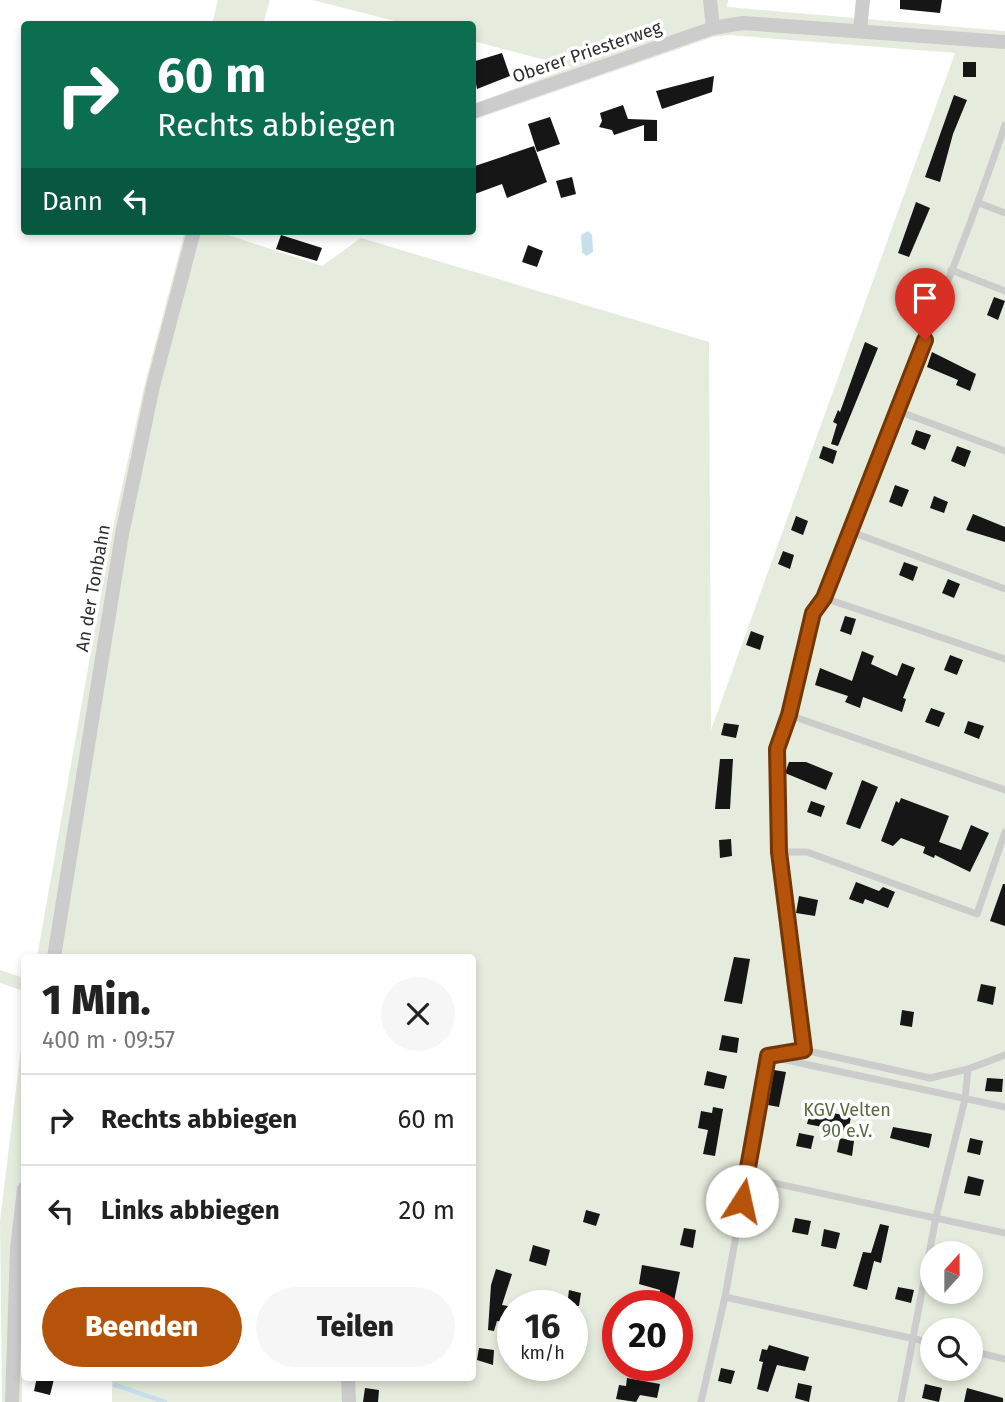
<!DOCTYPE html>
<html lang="de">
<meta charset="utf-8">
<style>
:root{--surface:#fff;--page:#f6f6f6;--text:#222;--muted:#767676;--line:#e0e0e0;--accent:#b45309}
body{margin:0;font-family:"Fira Sans",sans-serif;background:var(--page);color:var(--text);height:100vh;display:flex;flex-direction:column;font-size:26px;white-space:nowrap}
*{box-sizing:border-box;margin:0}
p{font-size:23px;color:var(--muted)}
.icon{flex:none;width:38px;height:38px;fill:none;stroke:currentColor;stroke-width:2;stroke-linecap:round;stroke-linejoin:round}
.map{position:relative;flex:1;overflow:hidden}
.sheet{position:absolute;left:21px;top:954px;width:455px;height:427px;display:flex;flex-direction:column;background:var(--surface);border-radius:7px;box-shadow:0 4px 10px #0003}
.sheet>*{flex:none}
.guide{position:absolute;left:21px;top:21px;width:455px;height:214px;border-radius:7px;box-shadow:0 4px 10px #0003;background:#0b6e4f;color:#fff;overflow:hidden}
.needle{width:46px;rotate:21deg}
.controls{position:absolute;left:920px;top:1241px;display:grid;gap:14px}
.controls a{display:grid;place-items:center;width:63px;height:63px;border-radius:50%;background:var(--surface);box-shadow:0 4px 10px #0003;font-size:35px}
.speed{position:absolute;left:497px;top:1290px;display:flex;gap:14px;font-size:35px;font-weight:700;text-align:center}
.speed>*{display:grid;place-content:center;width:91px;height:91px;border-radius:50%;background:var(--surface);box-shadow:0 4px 10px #0003;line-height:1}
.speed small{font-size:18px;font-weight:400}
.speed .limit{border:10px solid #d22;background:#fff;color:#111}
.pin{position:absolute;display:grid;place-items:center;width:60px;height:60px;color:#fff;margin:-72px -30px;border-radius:50% 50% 50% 0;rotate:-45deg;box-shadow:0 0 7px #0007}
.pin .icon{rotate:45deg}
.me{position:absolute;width:77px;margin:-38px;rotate:10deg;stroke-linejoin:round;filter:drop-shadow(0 0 5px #0008)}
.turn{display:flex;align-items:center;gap:24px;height:147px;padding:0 21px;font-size:32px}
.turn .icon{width:91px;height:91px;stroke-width:2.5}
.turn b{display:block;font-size:49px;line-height:60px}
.then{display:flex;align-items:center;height:66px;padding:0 21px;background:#0003;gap:14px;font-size:26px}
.round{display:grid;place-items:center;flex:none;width:74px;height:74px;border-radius:37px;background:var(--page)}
.headline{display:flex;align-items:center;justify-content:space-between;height:119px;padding:0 21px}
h1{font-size:42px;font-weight:800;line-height:52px}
.button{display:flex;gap:14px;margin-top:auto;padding:14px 21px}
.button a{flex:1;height:80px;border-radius:42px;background:var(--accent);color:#fff;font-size:28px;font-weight:800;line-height:80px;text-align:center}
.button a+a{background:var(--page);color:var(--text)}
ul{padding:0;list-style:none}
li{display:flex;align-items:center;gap:21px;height:91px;padding:0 21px;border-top:2px solid var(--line)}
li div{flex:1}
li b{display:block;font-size:26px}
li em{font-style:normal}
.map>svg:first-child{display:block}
.green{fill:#e6ecdd;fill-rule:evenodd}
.water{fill:#c8e0ec}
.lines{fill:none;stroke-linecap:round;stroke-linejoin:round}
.stream{stroke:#c8e0ec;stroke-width:4.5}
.building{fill:#161616}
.lane{stroke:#ccc;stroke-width:7}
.street{stroke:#ccc;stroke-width:14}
.route-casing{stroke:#753606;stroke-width:18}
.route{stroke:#b45309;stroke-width:12}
.labels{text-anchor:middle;stroke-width:7;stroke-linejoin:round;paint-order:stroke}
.street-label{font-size:18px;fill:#2f2f2f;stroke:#fff}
.park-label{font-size:18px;fill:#546b3b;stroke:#fff}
</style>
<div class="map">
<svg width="1005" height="1402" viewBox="0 0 1005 1402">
<rect width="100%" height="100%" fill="#fff"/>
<!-- green -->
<g class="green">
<path d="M 218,0 L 270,0 L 263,24 L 212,24 Z"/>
<path d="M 312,0 L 728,0 L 727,7 L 1005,31 L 1005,1402 L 112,1402 L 112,1377 L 472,1377 L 472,957 L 37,957 L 112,532 L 145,383 L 185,231 L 216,231 L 322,266 L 361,238 L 709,342 L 711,730 L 955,53 L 728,35 L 713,37 L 473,120 L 473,104 L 572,67 L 473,41 L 472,24 L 407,24 ZM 933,1253 L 971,1253 L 971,1292 L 933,1292 ZM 513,1306 L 572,1306 L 572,1365 L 513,1365 ZM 618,1306 L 677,1306 L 677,1365 L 618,1365 ZM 933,1330 L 971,1330 L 971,1368 L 933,1368 Z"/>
<path d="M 0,970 L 24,978 L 24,991 L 0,983 Z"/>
<path d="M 24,1023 L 22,1402 L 2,1402 L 0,1221 Z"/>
</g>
<!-- water -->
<path class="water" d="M 588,231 L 592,235 L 593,252 L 586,256 L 582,252 L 581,235 Z"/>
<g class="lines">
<!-- stream -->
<path class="stream" d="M 115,1385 L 165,1402"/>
</g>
<!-- building -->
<g class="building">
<path d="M 900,0 L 942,0 L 940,13 L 900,9 Z"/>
<path d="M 502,53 L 510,76 L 477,89 L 472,62 Z"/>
<rect x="963" y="62" width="13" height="15"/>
<path d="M 714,76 L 712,92 L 662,109 L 656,91 Z"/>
<path d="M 954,95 L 967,100 L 953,134 L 940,182 L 925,177 Z"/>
<path d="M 623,105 L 628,119 L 657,120 L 657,141 L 644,141 L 644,125 L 614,135 L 612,130 L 599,127 L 602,121 L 600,113 Z"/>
<path d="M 550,117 L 560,144 L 537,152 L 528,124 Z"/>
<path d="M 534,146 L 547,182 L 507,198 L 502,184 L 472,195 L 472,167 Z"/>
<path d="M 572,177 L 576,194 L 561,198 L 556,181 Z"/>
<path d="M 916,202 L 930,208 L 909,257 L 898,253 Z"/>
<path d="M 281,235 L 322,248 L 317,261 L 276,249 Z"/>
<path d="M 528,245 L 543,251 L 537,267 L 522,262 Z"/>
<path d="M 994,297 L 1005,301 L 998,320 L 987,315 Z"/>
<path d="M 865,342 L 878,348 L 838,446 L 831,444 L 837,424 L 833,422 L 838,410 L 840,412 Z"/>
<path d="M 932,352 L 976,374 L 970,391 L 956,385 L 958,380 L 927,367 Z"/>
<path d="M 916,430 L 931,435 L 925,450 L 911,444 Z"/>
<path d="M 823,446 L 837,451 L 833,464 L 819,458 Z"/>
<path d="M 957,446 L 971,451 L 965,467 L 951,461 Z"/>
<path d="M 895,485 L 909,490 L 902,507 L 889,502 Z"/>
<path d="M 934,496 L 948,502 L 944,513 L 930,508 Z"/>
<path d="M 973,514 L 1005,527 L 1005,542 L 966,530 Z"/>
<path d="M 796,516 L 808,521 L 803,535 L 791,530 Z"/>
<path d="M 783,551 L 794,555 L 790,569 L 778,564 Z"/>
<path d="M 904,562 L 918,567 L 913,581 L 899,575 Z"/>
<path d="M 948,579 L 960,584 L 954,598 L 942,593 Z"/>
<path d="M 845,616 L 856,619 L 851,635 L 840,631 Z"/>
<path d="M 751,631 L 764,636 L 760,650 L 746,645 Z"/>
<path d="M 862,651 L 874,656 L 871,664 L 897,676 L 902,663 L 915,668 L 903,698 L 906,699 L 902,712 L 863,697 L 860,708 L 845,702 L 848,696 L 815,685 L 820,668 L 852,681 Z"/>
<path d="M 950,655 L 963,660 L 957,675 L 944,670 Z"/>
<path d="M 931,708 L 945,713 L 939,727 L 925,722 Z"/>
<path d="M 968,721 L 984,726 L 979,739 L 964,733 Z"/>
<path d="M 724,723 L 739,725 L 736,738 L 721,735 Z"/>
<path d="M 720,759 L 733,759 L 730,809 L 715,809 Z"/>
<path d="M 789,762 L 806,762 L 833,773 L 826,790 L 785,773 Z"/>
<path d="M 862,780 L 878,787 L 860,829 L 846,824 Z"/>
<path d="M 901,798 L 949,816 L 939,842 L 961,850 L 971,825 L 989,833 L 970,872 L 935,855 L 934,858 L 923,853 L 925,847 L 901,838 L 893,846 L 881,841 L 896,801 L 899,803 Z"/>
<path d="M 811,801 L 825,806 L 821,817 L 807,812 Z"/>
<path d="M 731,839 L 732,856 L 720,858 L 719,840 Z"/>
<path d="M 856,882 L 879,891 L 883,887 L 895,892 L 888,908 L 865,899 L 863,904 L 849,899 Z"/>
<path d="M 1003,884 L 1005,884 L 1005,926 L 990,921 Z"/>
<path d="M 799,896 L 818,900 L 815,916 L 796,913 Z"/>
<path d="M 734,957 L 750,959 L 742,1004 L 724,1001 Z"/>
<path d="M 981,984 L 996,987 L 993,1005 L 977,1001 Z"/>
<path d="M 902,1010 L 914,1012 L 912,1027 L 900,1025 Z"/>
<path d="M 722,1035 L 739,1038 L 737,1053 L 719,1050 Z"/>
<path d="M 774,1070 L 786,1072 L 779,1107 L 768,1105 Z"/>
<path d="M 707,1071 L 727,1076 L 724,1089 L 704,1085 Z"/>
<path d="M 987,1078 L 1003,1079 L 1002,1092 L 985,1091 Z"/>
<path d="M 713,1107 L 723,1109 L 715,1156 L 703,1154 L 708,1130 L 698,1128 L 701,1111 L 712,1113 Z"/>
<path d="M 811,1108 L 851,1117 L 848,1132 L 807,1124 Z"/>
<path d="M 893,1127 L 932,1134 L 929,1148 L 890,1138 Z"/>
<path d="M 799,1133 L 814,1136 L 811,1149 L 796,1146 Z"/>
<path d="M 840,1138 L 854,1141 L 852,1156 L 837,1152 Z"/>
<path d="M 970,1138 L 983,1141 L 980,1155 L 967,1152 Z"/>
<path d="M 968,1176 L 984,1180 L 980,1196 L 964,1193 Z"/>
<path d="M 586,1210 L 600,1214 L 596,1226 L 583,1222 Z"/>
<path d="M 795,1218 L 811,1221 L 808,1235 L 792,1232 Z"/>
<path d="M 880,1224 L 889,1226 L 881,1263 L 874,1261 L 867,1290 L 853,1286 L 863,1252 L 871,1253 Z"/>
<path d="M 684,1228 L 696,1230 L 693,1248 L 680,1245 Z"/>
<path d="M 824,1229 L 840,1233 L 836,1249 L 821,1246 Z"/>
<path d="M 533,1245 L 550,1250 L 546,1266 L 529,1261 Z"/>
<path d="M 642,1265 L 680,1272 L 673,1306 L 656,1306 L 660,1290 L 639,1284 Z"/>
<path d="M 496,1269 L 512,1274 L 502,1305 L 508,1306 L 506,1322 L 497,1321 L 494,1331 L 488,1330 L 491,1285 Z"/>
<path d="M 898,1287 L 914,1290 L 911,1303 L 895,1299 Z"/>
<path d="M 569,1290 L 581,1293 L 579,1306 L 567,1306 Z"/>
<path d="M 769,1345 L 809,1357 L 805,1371 L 777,1365 L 768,1392 L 757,1389 L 763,1362 L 759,1361 L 762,1349 L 767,1350 Z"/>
<path d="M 479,1348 L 494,1350 L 493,1365 L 477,1360 Z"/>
<path d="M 721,1368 L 735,1371 L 731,1384 L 718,1381 Z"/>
<path d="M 37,1377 L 54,1379 L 50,1395 L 34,1391 Z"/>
<path d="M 627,1378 L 660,1384 L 657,1398 L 640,1395 L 636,1402 L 616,1399 L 619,1385 L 626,1386 Z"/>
<path d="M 798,1383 L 812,1386 L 809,1402 L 795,1398 Z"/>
<path d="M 925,1384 L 942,1388 L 939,1402 L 922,1398 Z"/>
<path d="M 365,1388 L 379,1390 L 378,1402 L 363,1402 Z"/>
<path d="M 967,1388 L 1003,1398 L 1003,1402 L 964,1402 Z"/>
</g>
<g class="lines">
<!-- lane -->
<g class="lane">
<path d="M 1005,125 C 951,285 882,439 824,598 L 813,613 L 789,715 L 777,749 L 779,852 L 804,1050 L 930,1078 L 968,1069 L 1005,1055"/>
<path d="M 979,203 L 1005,213"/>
<path d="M 951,270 L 1005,291"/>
<path d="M 898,411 L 1005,451"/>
<path d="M 849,531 L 1005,589"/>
<path d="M 824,598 L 1005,659"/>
<path d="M 789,715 L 1005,790"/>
<path d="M 779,852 L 807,852 L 977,914 L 1005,832"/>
<path d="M 772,1057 L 1005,1107"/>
<path d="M 746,1177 L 1005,1233"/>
<path d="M 725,1297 L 933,1343"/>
<path d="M 971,1351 L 1005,1359"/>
<path d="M 701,1402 L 725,1297 L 768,1056 L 804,1050"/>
<path d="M 901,1402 L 936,1217 L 965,1099 L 968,1069"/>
</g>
<!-- street -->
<g class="street">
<path d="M 710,0 L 713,28"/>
<path d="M 860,30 L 863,0"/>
<path d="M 472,112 L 713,28 L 743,23 L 1005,42"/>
<path d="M 54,957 L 122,534 L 153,386 L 194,231"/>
<path d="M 348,1377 L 349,1402"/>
<path d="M 12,1402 L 17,1248 L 24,1189"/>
</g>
</g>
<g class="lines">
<!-- route casing -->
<g class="route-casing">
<path id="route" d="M 742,1201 L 768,1056 L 804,1050 L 779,852 L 777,749 L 789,715 L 813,613 L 824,598 L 925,340"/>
</g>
<!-- route -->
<use href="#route" class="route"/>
</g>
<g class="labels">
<!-- street labels -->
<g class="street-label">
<text transform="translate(587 52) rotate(-19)" y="6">Oberer Priesterweg</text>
<text transform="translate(93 588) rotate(-80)" y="6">An der Tonbahn</text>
</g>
<!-- park labels -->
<g class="park-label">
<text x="847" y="1116">KGV Velten<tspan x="847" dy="21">90 e.V.</tspan></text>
</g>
</g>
</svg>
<div class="controls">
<a><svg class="needle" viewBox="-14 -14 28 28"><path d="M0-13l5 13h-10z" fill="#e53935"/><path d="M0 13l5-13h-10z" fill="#767676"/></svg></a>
<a><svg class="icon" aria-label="search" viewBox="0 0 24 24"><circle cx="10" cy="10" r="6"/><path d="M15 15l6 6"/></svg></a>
</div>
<div class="speed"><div>16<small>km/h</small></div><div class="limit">20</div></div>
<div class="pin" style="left:925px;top:340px;background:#d93025"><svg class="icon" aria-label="arrive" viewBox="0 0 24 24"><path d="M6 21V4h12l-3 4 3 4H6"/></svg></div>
<svg class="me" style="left:742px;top:1201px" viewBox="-20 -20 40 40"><circle r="19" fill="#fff"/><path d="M0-13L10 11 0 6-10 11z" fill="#b45309"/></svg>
<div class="guide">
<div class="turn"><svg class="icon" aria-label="right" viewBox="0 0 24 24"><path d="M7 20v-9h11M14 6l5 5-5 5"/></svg><div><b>60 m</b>Rechts abbiegen</div></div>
<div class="then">Dann<svg class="icon" aria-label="left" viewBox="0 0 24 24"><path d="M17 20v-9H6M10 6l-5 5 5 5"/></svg></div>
</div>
<section class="sheet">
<div class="headline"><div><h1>1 Min.</h1><p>400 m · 09:57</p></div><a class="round"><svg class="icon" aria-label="close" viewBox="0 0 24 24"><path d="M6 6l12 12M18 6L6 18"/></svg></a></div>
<ul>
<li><svg class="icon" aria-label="right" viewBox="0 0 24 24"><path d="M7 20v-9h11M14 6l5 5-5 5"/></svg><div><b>Rechts abbiegen</b></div><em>60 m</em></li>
<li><svg class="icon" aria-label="left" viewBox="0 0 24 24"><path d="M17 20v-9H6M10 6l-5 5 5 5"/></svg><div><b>Links abbiegen</b></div><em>20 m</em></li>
</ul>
<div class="button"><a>Beenden</a><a>Teilen</a></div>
</section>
</div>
